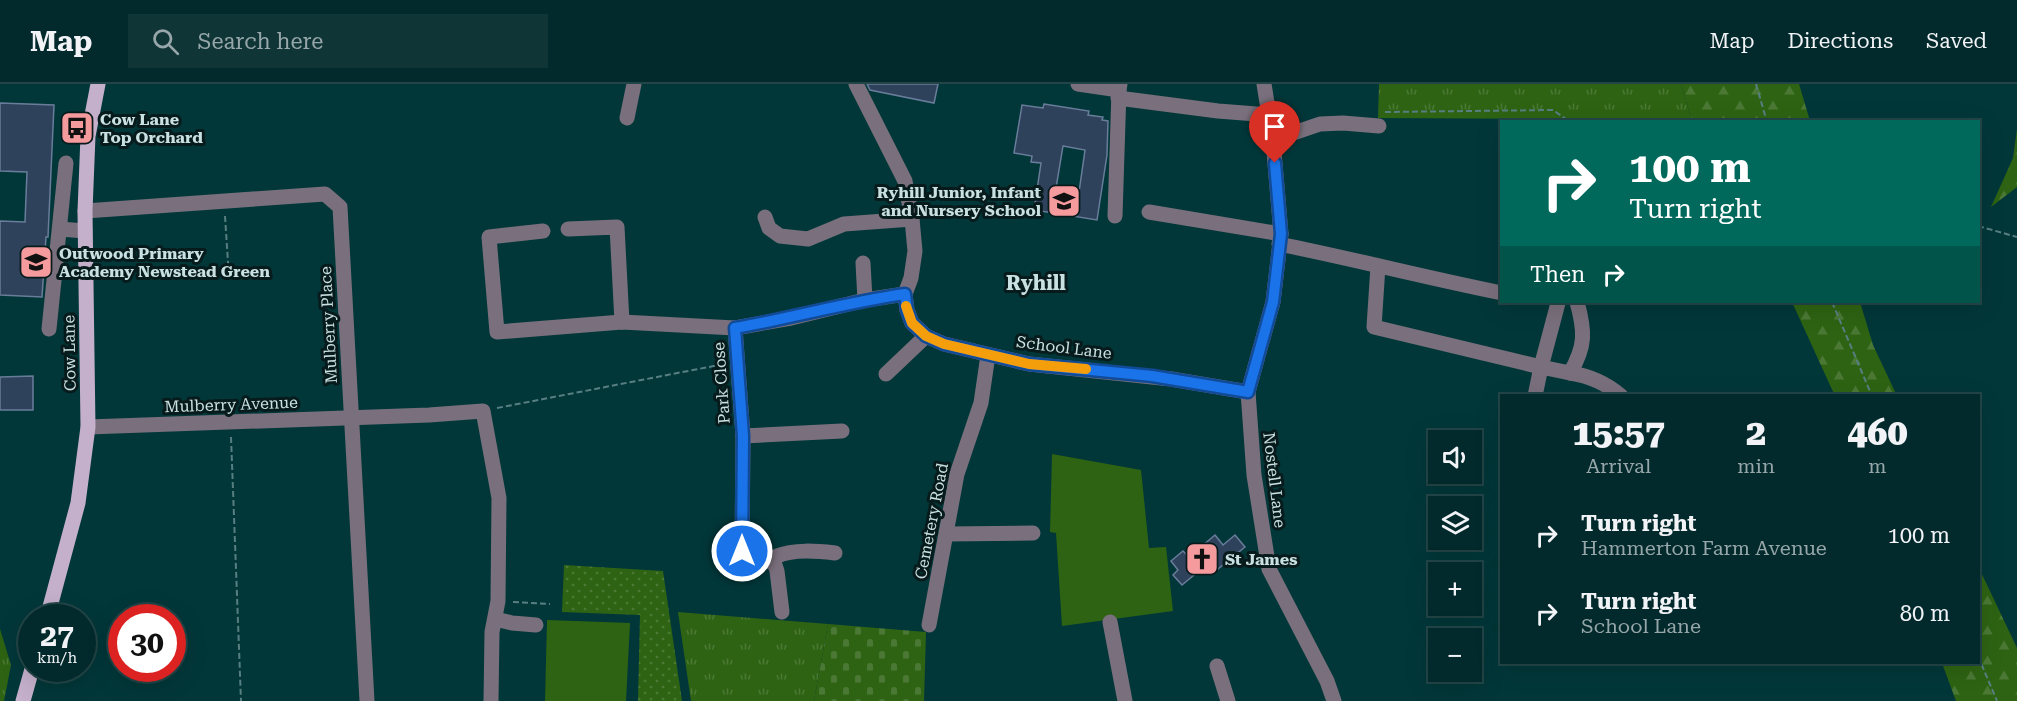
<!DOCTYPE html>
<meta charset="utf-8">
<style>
:root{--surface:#02292b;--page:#103537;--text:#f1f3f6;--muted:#96a6a9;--line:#234547}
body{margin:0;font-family:"Roboto Serif",serif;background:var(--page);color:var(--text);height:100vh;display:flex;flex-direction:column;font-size:22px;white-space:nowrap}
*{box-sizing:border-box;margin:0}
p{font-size:20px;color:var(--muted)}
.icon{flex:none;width:33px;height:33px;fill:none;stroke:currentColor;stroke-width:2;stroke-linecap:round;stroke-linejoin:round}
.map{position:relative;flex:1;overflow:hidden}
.details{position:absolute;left:1500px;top:310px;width:480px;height:270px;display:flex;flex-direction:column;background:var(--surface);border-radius:0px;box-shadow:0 6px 24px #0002,0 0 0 2px var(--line)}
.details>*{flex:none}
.guide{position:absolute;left:1500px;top:36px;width:480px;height:183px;border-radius:0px;box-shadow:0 6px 24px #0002,0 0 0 2px var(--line);background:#00695c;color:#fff;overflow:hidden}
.buttons{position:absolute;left:1428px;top:346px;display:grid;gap:12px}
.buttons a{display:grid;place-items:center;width:54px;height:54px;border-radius:0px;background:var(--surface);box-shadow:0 6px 24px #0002,0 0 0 2px var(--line);font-size:30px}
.speed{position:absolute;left:18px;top:520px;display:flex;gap:12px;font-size:30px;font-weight:700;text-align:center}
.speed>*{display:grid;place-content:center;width:78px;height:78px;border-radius:50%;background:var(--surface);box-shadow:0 6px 24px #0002,0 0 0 2px var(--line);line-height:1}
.speed small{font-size:15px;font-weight:400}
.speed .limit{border:9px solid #d22;background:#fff;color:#111}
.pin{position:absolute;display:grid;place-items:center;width:51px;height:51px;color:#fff;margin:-62px -26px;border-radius:50% 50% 50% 0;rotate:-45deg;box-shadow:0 0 6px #0007}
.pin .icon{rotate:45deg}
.me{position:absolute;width:66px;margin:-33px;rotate:0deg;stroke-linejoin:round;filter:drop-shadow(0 0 4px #0008)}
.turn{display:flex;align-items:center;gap:21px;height:126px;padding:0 30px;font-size:27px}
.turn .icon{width:78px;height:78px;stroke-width:2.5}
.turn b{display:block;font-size:42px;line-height:51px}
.then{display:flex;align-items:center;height:57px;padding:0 30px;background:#0003;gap:12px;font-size:22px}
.eta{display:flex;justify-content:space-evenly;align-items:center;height:102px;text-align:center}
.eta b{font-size:36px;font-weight:800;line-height:42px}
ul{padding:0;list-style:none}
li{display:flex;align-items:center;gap:18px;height:78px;padding:0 30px}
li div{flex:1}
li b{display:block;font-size:22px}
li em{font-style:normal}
header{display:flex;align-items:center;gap:36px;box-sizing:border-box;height:84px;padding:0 30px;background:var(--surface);border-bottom:2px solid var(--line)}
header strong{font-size:28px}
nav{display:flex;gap:33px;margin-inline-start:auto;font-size:21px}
.search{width:420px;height:54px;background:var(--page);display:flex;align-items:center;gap:15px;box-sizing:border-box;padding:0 21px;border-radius:0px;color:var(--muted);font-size:22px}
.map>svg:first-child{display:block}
.grass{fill:url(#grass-tufts)}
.forest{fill:url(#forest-firs)}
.cemetery{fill:url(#cemetery-stones)}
.park{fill:url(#park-dots)}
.garden{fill:#2e6313}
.building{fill:#2f425c;stroke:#697d9a;stroke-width:1.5;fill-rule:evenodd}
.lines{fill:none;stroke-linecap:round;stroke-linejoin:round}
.path{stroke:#577f81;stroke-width:2;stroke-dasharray:6 3;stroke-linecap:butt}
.minor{stroke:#7a707d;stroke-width:15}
.major{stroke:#c4b0cb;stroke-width:15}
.route-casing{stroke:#114b97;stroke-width:15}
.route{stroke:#1a73e8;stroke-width:10}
.slow{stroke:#f59e0b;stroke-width:10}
.labels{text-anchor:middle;stroke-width:6;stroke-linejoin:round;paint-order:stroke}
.poi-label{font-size:16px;font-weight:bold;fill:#c9e1e2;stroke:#081b1c;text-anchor:start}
.street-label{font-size:16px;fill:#c9e1e2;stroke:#081b1c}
.quarter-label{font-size:20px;font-weight:bold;fill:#c9e1e2;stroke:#081b1c}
</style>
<header>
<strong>Map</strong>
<div class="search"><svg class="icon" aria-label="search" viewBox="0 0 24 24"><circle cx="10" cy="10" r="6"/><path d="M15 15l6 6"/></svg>Search here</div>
<nav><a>Map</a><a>Directions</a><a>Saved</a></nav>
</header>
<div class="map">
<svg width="2017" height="617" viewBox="0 0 2017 617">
<defs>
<pattern id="grass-tufts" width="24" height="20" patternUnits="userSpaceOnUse" patternTransform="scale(1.5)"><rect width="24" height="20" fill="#2e6313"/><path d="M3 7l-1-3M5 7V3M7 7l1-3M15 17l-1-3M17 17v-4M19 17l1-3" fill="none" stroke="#4b7935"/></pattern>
<pattern id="forest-firs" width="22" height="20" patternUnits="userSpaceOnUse" patternTransform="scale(1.5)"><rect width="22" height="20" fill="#2e6313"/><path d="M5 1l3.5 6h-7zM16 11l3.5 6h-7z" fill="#4b7935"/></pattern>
<pattern id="cemetery-stones" width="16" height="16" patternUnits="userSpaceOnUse" patternTransform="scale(1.5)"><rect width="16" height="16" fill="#2e6313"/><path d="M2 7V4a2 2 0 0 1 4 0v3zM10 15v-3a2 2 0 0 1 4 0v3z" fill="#4b7935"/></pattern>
<pattern id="park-dots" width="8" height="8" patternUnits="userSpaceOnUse" patternTransform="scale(1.5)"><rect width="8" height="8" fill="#2e6313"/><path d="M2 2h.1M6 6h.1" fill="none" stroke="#4b7935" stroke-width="1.8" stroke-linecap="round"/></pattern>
</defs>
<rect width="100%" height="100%" fill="#023739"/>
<!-- grass -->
<g class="grass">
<path d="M 1379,0 L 1681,0 L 1692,37 L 1553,38 L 1552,35 L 1378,34 Z"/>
<path d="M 678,528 L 828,540 L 814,617 L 691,617 Z"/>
<path d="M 0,545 L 11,581 L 4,617 L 0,617 Z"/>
</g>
<!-- forest -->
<g class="forest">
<path d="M 1681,0 L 1799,0 L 1810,37 L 1692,37 Z"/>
<path d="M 2017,45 L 2017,103 L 1991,123 L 2013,74 Z"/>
<path d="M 1792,218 L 1860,218 L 1873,261 L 1897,312 L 1835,312 Z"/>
<path d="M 1979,484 L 2017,564 L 2017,617 L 1956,617 L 1942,579 L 1978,579 Z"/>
</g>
<!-- cemetery -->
<path class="cemetery" d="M 828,540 L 926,548 L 924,617 L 814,617 Z"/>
<!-- park -->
<path class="park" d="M 564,481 L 663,487 L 682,617 L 638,617 L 640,531 L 562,528 Z"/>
<!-- garden -->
<g class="garden">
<path d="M 1052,370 L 1141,386 L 1149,464 L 1166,463 L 1173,527 L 1062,542 L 1056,449 L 1050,448 Z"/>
<path d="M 547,536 L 630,539 L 626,617 L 545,617 Z"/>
</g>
<!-- building -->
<g class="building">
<path d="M 867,0 L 938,0 L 934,19 L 870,6 Z"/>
<path d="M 0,19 L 54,21 L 48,153 L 46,153 L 42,213 L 0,211 L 0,137 L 25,138 L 27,88 L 0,87 Z"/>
<path d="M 1044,20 L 1089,27 L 1088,31 L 1103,33 L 1102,36 L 1108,37 L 1107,71 L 1097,136 L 1034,126 L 1041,79 L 1031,78 L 1032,72 L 1014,69 L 1022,21 L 1043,24 ZM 1063,62 L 1085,66 L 1079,108 L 1056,104 Z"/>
<path d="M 33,292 L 33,326 L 0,326 L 0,293 Z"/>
<path d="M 1215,451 L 1223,461 L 1235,451 L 1245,463 L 1218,485 L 1211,477 L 1182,501 L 1173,491 L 1178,486 L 1171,477 L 1183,467 L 1189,473 Z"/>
</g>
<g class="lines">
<!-- path -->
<g class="path">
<path d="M 1756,0 L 1767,38"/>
<path d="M 1385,28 L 1553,26 L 1570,38"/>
<path d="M 225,132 L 229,194"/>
<path d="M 1978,142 L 2017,153"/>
<path d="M 1832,218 L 1872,312"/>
<path d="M 497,324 L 724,280"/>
<path d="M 231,353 L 241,617"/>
<path d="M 513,518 L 550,520"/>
<path d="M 1978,572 L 1997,617"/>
</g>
<!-- minor -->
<g class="minor">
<path d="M 856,0 L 905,97 L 912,135 L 915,167 L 911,194 L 905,210 L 907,226 L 912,239 L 926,252 L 944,260 L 1029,280 L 1171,295 L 1248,308"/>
<path d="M 1078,0 L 1119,6 L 1120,0"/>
<path d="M 1264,0 L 1273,56 L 1281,150 L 1273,218 L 1248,308 L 1254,391 L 1269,485 L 1327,597 L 1334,617"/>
<path d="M 1118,14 L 1218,27 L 1269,31"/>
<path d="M 627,34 L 634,0"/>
<path d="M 1273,56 L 1320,40 L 1343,39 L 1379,42"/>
<path d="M 85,127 L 325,110 L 340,123 L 367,617"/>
<path d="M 1149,128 L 1281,150"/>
<path d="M 1115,132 L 1119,6"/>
<path d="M 765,133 L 769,144 L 780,152 L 808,155 L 844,140 L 912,135"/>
<path d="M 60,145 L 85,147"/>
<path d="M 568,145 L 617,143 L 622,238"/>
<path d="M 543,147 L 489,153 L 497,248 L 622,238 L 735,244 L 791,234 L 865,216 L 905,210"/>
<path d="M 1279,160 C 1354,175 1427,194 1502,209"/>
<path d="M 863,179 L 865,216"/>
<path d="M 1378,182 L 1374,243 L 1541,283 L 1558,219"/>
<path d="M 735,244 L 743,352 L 742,467 L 749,475 L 774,478"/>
<path d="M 49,245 L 66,79"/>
<path d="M 1570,289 C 1590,292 1606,299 1621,312"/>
<path d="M 886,290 L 926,252"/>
<path d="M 1535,312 L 1541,283 L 1570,289 C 1586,262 1585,247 1577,218"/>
<path d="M 88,343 L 429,331 L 483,327 L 499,414 L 498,517 L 492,548 L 491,617"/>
<path d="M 743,352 L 842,347"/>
<path d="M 947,450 L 1033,449"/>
<path d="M 782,528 L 777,487 L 774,478 L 777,472 C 794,465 817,467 835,469"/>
<path d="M 495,535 L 512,539 L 536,541"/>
<path d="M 1110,538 L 1125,617"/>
<path d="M 929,541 L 957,390 L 981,319 L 988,271"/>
<path d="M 1217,582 L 1228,617"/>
</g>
<!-- major -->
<g class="major">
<path d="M 47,534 L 78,419 L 88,343 L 85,127 L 88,52 L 98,0"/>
<path d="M 23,617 L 32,585"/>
</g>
</g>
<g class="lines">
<!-- route casing -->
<g class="route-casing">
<path id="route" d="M 742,467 L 743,352 L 735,244 C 792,234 848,218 905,210 L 907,226 L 912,239 L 926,252 L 944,260 L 1029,280 L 1152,292 L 1248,308 L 1273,218 L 1281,150 L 1275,79"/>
</g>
<!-- route -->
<use href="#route" class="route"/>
<!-- slow -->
<path class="slow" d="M 906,222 L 912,239 L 926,252 L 944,260 L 1029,280 L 1086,285"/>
</g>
<!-- icons -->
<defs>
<g id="bus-square" transform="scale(1.725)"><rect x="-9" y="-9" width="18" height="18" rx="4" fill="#f59b9e" stroke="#081b1c"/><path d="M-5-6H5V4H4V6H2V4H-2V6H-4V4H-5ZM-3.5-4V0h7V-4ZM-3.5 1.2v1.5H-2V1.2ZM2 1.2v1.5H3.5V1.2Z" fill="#111"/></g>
<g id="school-square" transform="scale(1.725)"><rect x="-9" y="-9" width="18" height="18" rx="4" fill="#f59b9e" stroke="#081b1c"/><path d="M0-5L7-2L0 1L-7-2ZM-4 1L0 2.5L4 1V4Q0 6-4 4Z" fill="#111"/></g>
<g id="church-square" transform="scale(1.725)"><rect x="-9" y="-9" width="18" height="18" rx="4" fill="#f59b9e" stroke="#081b1c"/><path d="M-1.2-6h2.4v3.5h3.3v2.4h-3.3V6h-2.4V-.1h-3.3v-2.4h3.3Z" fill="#111"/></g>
</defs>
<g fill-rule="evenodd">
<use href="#bus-square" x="77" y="44"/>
<use href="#school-square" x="1064" y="117"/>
<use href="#school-square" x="36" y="178"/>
<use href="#church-square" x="1202" y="475"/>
</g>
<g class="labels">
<!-- poi labels -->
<g class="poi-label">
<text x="100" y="41">Cow Lane<tspan x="100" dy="18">Top Orchard</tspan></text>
<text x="1041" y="114" text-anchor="end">Ryhill Junior, Infant<tspan x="1041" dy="18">and Nursery School</tspan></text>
<text x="59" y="175">Outwood Primary<tspan x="59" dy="18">Academy Newstead Green</tspan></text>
<text x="1225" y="481">St James</text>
</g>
<!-- street labels -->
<g class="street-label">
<text transform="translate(328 241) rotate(-93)" y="6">Mulberry Place</text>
<text transform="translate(1064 263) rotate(7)" y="6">School Lane</text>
<text transform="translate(69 269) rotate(-91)" y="6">Cow Lane</text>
<text transform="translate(721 299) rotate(-94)" y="6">Park Close</text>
<text transform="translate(231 320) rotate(-2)" y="6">Mulberry Avenue</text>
<text transform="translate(1275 396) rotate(83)" y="6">Nostell Lane</text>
<text transform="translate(931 437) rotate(-79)" y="6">Cemetery Road</text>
</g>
<!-- quarter labels -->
<g class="quarter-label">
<text x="1036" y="206">Ryhill</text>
</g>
</g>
</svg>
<div class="buttons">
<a><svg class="icon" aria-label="sound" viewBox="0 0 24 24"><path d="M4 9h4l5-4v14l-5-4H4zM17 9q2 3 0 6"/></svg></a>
<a><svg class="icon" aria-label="layers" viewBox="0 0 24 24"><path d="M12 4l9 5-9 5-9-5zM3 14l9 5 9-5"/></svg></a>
<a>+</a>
<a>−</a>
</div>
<div class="speed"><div>27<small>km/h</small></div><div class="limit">30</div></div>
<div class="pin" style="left:1275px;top:79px;background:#d93025"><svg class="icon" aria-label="arrive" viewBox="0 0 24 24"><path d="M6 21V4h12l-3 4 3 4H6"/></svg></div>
<svg class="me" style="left:742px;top:467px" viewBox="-20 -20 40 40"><circle r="17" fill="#1a73e8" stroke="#fff" stroke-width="3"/><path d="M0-11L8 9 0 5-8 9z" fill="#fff"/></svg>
<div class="guide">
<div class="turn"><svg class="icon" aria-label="right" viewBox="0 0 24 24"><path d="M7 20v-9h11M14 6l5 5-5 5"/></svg><div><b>100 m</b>Turn right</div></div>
<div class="then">Then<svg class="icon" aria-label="right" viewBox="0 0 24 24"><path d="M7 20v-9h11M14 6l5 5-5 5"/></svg></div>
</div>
<section class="details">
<div class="eta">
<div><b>15:57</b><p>Arrival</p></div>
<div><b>2</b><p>min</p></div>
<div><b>460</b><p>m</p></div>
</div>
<ul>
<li><svg class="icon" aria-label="right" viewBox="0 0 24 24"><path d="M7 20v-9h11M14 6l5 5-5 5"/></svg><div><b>Turn right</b><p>Hammerton Farm Avenue</p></div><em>100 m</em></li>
<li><svg class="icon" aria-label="right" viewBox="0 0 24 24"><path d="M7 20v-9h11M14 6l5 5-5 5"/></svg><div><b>Turn right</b><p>School Lane</p></div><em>80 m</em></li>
</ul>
</section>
</div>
